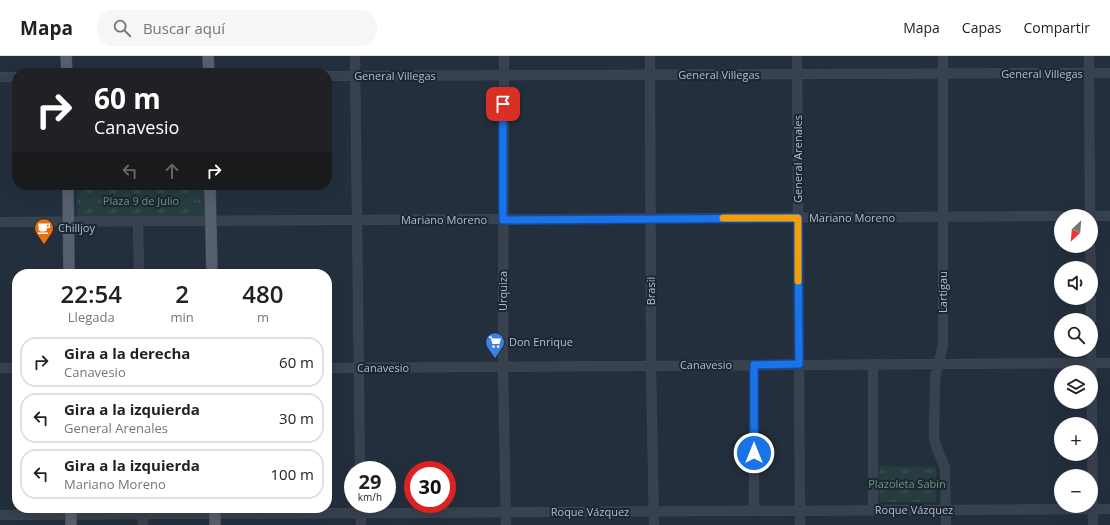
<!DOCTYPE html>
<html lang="es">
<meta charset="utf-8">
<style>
:root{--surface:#fff;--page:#f6f6f6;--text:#222;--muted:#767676;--line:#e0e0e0}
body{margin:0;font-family:"Open Sans",sans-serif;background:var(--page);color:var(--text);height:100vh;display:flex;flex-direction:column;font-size:15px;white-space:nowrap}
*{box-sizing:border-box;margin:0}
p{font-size:13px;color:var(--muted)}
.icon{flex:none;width:22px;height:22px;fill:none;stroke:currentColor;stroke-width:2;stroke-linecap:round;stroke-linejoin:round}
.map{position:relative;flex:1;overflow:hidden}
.panel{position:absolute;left:12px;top:213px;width:320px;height:244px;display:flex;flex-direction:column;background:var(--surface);border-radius:16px;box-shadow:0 4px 16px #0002}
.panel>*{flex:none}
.banner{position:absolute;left:12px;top:12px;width:320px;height:122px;border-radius:16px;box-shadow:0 4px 16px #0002;background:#202124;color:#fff;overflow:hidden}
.needle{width:26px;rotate:206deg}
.buttons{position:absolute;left:1054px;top:153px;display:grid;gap:8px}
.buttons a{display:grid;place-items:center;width:44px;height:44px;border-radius:50%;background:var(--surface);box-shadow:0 4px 16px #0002;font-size:20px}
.speed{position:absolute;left:344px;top:405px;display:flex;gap:8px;font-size:20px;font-weight:700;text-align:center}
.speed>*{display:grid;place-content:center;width:52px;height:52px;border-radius:50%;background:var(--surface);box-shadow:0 4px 16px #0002;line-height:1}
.speed small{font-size:10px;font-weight:400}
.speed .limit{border:6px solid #d22;background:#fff;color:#111}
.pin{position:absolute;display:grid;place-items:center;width:34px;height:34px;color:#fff;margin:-17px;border-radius:8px;box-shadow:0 2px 6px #0006}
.me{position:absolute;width:44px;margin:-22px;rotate:0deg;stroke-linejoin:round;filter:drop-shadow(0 0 3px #0008)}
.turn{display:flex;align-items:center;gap:14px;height:84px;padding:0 16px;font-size:18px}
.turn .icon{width:52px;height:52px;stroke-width:2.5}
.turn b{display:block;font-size:28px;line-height:34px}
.lanes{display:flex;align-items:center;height:38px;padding:0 16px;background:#0003;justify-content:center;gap:20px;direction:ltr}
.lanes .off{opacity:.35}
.eta{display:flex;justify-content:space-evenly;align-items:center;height:68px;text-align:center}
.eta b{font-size:24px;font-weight:600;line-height:28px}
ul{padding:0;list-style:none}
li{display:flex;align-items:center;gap:12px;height:50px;margin:0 8px 6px;padding:0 8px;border:2px solid var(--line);border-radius:16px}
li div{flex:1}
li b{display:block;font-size:15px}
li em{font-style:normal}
header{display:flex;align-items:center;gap:24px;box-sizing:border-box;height:56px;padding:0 20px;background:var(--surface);border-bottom:1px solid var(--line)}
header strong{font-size:19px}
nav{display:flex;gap:22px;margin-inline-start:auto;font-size:14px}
.search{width:280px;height:36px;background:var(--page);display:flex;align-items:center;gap:10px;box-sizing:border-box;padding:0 14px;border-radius:16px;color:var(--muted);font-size:15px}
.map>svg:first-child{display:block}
.grass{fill:url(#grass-tufts)}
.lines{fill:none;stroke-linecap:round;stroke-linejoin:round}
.minor-casing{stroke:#414a57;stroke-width:10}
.major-casing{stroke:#414a57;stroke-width:12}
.minor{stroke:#38414e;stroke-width:9}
.major{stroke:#56606e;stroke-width:11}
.route-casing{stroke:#114b97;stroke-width:10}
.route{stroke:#1a73e8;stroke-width:7}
.slow{stroke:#f59e0b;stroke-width:7}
.labels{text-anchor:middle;stroke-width:4;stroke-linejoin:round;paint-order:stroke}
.street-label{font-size:11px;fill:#b4bcc9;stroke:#1d2633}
.park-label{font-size:11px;fill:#6b9a76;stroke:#1d2633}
.poi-label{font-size:11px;fill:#b4bcc9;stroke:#1d2633;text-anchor:start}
</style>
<header>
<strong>Mapa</strong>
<div class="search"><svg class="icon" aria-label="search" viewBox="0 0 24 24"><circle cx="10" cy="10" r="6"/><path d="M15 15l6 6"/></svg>Buscar aquí</div>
<nav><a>Mapa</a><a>Capas</a><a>Compartir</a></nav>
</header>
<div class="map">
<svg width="1110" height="469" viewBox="0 0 1110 469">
<defs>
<pattern id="grass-tufts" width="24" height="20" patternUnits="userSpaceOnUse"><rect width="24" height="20" fill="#263c3f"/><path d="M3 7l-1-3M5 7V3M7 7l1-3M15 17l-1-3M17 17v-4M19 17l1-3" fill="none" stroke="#435659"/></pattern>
</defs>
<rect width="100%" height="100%" fill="#242f3e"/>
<!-- grass -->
<g class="grass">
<path d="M 77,129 L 205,129 L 206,161 L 77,162 Z"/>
<path d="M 879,410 L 936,411 L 936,446 L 879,446 Z"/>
</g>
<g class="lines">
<!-- minor casing -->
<g class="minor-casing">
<g id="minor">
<path d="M 355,0 L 360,414"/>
<path d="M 504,0 L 503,311 L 506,469"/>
<path d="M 650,0 L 651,310 L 654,469"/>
<path d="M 797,0 L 800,469"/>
<path d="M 943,0 L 943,290 L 935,322 L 934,381 L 936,390 L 945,412 L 946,469"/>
<path d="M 1089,0 L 1090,160"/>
<path d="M 327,20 L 1110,17"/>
<path d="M 0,21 L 17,21"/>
<path d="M 1088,160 L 1110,160"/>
<path d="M 0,166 L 1061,160"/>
<path d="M 138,166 L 139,218"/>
<path d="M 1090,190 L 1091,212"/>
<path d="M 1091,242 L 1091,264"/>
<path d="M 1091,276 L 1093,469"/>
<path d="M 754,309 L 754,455"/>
<path d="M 0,312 L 17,312"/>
<path d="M 327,312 L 1110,307"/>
<path d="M 361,448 L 361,469"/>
<path d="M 142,452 L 143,469"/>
<path d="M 873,455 L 873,308"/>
<path d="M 0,459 L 1110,453"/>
</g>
</g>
<!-- major casing -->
<g class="major-casing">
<g id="major">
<path d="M 66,0 L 67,17"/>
<path d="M 208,0 L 209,17"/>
<path d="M 68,129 L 69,218"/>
<path d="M 210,129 L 212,218"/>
<path d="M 71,452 L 71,469"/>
<path d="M 215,452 L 215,469"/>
</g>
</g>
<!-- minor -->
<use href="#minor" class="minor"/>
<!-- major -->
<use href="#major" class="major"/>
</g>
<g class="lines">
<!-- route casing -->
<g class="route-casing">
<path id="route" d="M 503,48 L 503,164 L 798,162 L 799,308 L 754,309 L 754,397"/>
</g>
<!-- route -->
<use href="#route" class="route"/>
<!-- slow -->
<path class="slow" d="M 723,162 L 798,162 L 798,225"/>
</g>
<!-- icons -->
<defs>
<g id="cafe-pin" transform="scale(1)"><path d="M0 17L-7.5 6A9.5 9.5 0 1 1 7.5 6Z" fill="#e8710a" stroke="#1d2633"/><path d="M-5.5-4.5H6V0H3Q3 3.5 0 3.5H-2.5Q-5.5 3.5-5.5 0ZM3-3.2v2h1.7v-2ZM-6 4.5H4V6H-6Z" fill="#fff"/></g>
<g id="supermarket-pin" transform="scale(1)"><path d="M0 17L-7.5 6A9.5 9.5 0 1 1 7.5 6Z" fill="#3f7fe0" stroke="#1d2633"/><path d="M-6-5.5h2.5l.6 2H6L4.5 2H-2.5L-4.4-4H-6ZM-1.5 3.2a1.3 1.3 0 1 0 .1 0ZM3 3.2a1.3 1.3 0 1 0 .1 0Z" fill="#fff"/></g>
</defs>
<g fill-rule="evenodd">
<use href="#cafe-pin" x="44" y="172"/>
<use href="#supermarket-pin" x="495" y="286"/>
</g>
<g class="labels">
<!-- street labels -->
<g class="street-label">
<text x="1042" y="22">General Villegas</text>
<text x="719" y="23">General Villegas</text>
<text x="395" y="24">General Villegas</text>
<text transform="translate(798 103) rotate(-90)" y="4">General Arenales</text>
<text x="852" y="166">Mariano Moreno</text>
<text x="444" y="168">Mariano Moreno</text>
<text transform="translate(503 235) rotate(-90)" y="4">Urquiza</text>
<text transform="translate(651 235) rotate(-90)" y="4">Brasil</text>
<text transform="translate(943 236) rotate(-90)" y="4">Lartigau</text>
<text x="706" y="313">Canavesio</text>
<text x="383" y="316">Canavesio</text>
<text x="914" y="458">Roque Vázquez</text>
<text x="590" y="460">Roque Vázquez</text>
</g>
<!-- park labels -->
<g class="park-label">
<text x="141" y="149">Plaza 9 de Julio</text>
<text x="907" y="432">Plazoleta Sabin</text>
</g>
<!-- poi labels -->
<g class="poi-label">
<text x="58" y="176">Chilljoy</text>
<text x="509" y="290">Don Enrique</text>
</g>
</g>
</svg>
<div class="buttons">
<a><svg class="needle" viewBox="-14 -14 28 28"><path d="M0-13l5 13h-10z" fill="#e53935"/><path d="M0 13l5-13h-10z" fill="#767676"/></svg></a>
<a><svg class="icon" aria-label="sound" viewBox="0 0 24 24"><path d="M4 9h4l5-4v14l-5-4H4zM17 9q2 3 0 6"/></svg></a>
<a><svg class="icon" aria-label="search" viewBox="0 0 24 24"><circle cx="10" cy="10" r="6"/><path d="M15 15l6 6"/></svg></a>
<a><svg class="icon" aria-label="layers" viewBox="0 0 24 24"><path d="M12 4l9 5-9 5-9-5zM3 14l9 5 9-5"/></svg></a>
<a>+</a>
<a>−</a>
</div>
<div class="speed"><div>29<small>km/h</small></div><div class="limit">30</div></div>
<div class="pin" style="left:503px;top:48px;background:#d93025"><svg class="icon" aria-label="arrive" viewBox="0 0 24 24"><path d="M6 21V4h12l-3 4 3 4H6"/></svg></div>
<svg class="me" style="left:754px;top:397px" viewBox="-20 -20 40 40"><circle r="17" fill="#1a73e8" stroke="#fff" stroke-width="3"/><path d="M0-11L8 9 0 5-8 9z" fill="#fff"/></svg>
<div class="banner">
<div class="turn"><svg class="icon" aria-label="right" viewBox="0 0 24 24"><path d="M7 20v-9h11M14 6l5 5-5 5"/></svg><div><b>60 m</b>Canavesio</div></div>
<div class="lanes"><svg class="icon off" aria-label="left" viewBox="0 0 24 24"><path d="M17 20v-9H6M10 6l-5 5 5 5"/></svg><svg class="icon off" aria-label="ahead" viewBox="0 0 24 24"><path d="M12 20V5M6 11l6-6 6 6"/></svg><svg class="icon" aria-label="right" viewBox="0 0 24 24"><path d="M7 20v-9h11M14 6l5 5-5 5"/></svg></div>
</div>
<section class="panel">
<div class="eta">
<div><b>22:54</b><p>Llegada</p></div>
<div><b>2</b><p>min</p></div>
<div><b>480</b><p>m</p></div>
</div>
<ul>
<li><svg class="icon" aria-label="right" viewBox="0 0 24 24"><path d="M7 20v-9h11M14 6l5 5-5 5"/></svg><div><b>Gira a la derecha</b><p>Canavesio</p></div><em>60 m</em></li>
<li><svg class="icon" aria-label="left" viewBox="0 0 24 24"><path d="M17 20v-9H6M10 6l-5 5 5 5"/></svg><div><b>Gira a la izquierda</b><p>General Arenales</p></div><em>30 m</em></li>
<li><svg class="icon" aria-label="left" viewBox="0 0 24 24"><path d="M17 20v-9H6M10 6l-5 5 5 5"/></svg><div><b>Gira a la izquierda</b><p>Mariano Moreno</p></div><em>100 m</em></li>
</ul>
</section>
</div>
